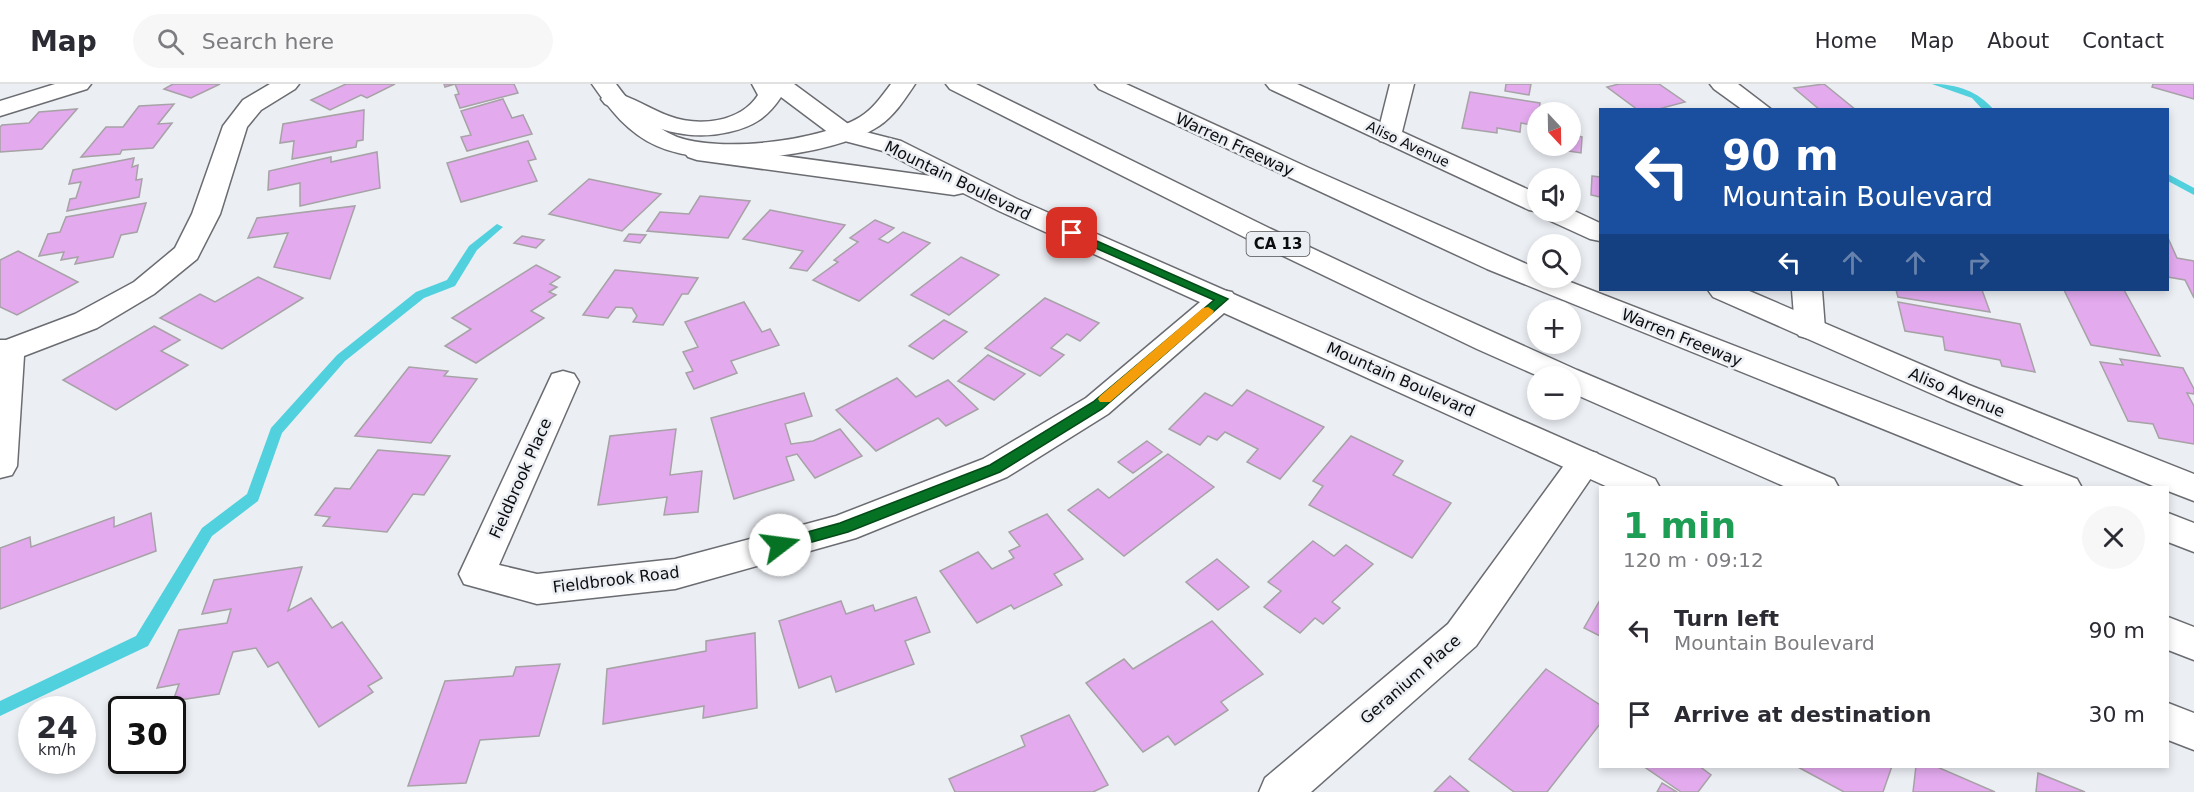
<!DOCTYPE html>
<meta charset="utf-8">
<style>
:root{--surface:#fff;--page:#f7f7f7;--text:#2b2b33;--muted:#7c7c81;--line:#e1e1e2}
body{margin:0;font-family:"DejaVu Sans",sans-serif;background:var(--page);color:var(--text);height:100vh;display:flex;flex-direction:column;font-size:22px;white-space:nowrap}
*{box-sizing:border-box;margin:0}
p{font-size:20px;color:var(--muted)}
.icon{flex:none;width:33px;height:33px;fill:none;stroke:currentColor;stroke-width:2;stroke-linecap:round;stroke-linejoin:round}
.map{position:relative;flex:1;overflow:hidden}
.details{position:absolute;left:1599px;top:402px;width:570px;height:282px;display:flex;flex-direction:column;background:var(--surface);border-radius:0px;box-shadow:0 3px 9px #0003}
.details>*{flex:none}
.guide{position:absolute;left:1599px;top:24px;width:570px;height:183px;border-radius:0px;box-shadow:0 3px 9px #0003;background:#1a4fa0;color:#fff;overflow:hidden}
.needle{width:39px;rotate:158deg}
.fabs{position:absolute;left:1527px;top:18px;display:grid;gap:12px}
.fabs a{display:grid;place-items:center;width:54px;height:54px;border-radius:50%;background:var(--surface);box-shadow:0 3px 9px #0003;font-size:30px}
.speed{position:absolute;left:18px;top:612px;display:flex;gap:12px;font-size:30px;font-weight:700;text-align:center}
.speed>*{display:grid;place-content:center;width:78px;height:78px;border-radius:50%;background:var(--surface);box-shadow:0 3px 9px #0003;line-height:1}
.speed small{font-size:15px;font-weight:400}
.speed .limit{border:3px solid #111;border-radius:9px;background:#fff;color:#111}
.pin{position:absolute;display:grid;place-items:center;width:51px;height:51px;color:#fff;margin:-26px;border-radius:12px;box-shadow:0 3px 9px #0006}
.me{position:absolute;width:66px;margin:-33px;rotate:75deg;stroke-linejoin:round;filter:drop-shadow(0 0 4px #0008)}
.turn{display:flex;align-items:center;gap:21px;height:126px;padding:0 24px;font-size:27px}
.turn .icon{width:78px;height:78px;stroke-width:2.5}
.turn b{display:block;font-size:42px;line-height:51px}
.lanes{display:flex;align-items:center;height:57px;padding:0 24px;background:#0003;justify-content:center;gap:30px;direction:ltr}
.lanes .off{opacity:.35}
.round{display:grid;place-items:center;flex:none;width:63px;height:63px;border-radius:32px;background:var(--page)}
.head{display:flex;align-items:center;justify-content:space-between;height:102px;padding:0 24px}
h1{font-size:36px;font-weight:800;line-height:45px;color:#1e9e55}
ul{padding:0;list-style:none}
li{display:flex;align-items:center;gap:18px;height:84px;padding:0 24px}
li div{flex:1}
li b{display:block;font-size:22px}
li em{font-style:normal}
header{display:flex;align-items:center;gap:36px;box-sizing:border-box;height:84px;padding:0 30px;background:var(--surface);border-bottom:2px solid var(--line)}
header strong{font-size:28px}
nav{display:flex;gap:33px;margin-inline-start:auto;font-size:21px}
.search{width:420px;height:54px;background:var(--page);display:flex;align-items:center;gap:15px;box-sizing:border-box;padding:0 21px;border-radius:33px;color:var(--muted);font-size:22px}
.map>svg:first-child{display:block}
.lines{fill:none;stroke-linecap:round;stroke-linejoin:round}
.stream{fill:#51d0dd;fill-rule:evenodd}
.building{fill:#e3aaee;stroke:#a6a2a6;stroke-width:1.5}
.minor-casing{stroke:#6a6c71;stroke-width:3}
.major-casing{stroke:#6a6c71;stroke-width:3}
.highway-casing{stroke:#6a6c71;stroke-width:3}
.minor{fill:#fff;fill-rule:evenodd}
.major{fill:#fff;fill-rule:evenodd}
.highway{fill:#fff;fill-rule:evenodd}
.route{fill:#067224;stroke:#044a17;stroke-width:1.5}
.slow{fill:#f59e0b}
.labels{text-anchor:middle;stroke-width:5;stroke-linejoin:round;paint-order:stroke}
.far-street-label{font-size:14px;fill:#0b0c0e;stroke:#ebeef3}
.shield{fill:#ebeef3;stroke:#4e5053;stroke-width:1.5}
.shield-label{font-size:15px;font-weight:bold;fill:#0b0c0e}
.street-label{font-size:16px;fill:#0b0c0e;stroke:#ebeef3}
</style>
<header>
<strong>Map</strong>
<div class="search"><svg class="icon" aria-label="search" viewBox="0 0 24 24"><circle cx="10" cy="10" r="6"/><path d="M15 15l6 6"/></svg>Search here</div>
<nav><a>Home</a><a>Map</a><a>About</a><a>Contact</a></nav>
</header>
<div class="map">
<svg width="2194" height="708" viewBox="0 0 2194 708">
<rect width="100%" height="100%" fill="#ebeef3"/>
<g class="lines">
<!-- stream -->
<g class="stream">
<path d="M 1932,0 C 1957,0 1978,7 1994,26 L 1983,26 L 1972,14 Z"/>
<path d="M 2168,90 L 2194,104 L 2194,111 L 2168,97 Z"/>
<path d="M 497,140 L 503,143 L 477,166 L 455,202 L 424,214 L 345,277 L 282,349 L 258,417 L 212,452 L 148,562 L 0,632 L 0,617 L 136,552 L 202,444 L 247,410 L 271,344 L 337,271 L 416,208 L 447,196 L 469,162 Z"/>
</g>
</g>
<!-- building -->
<g class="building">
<path d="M 173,0 L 220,0 L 191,14 L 164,5 Z"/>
<path d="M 346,0 L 395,0 L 367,14 L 361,11 L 330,26 L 311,16 Z"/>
<path d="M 444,0 L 514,0 L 518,9 L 460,24 L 455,11 L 459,10 L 455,0 L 445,3 Z"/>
<path d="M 1506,0 L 1531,0 L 1529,11 L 1505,7 Z"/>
<path d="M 1619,0 L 1659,0 L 1685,18 L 1655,26 L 1638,26 L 1607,3 Z"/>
<path d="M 1824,0 L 1856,26 L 1820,26 L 1794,4 Z"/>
<path d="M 2153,0 L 2194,0 L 2194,15 L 2152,3 Z"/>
<path d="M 1470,8 L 1540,19 L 1537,42 L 1521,39 L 1520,48 L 1497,44 L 1497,49 L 1462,44 Z"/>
<path d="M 503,15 L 512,34 L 523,31 L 532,50 L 467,67 L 461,53 L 471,51 L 461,27 Z"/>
<path d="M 174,20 L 158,40 L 172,39 L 153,64 L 122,66 L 120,70 L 81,73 L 106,43 L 123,43 L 139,22 Z"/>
<path d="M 77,25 L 42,65 L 0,68 L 0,43 L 2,41 L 29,39 L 39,28 Z"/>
<path d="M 364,26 L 363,56 L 357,57 L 356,63 L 292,75 L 294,57 L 280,59 L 283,40 Z"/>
<path d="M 1537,46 L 1538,62 L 1570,62 L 1570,51 L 1582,53 L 1581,69 L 1536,62 Z"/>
<path d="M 528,57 L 536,75 L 528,77 L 537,97 L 461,118 L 447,79 Z"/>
<path d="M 377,68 L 380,104 L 300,122 L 300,99 L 268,106 L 269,87 L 331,73 L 331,78 Z"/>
<path d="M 134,74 L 132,83 L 138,81 L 136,96 L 142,95 L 139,113 L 67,127 L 70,115 L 76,114 L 81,98 L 69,100 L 73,86 Z"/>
<path d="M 1592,92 L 1600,93 L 1600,113 L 1591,111 Z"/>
<path d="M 589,95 L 661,110 L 622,147 L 549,130 Z"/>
<path d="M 700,112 L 750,117 L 728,154 L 647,147 L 660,128 L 689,130 Z"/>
<path d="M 146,119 L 137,148 L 121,151 L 113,173 L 75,180 L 78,173 L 61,176 L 64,168 L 39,172 L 48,150 L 60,148 L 66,133 Z"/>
<path d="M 355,122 L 330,195 L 274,183 L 288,149 L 248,154 L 257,134 Z"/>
<path d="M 770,126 L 845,141 L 807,187 L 790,184 L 803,167 L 743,155 Z"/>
<path d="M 875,136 L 894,144 L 879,155 L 888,159 L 903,148 L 930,159 L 859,217 L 813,196 L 838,178 L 834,176 L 858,158 L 850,154 Z"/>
<path d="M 629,150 L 646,151 L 640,159 L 624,157 Z"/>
<path d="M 522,152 L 544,156 L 536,164 L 514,159 Z"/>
<path d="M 2168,154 L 2177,174 L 2194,177 L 2194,214 L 2185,196 L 2168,193 Z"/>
<path d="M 18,167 L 78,198 L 17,231 L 0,223 L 0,176 Z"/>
<path d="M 961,173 L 999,191 L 949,231 L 911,211 Z"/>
<path d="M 536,181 L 560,193 L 550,200 L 557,203 L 549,208 L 556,211 L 531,227 L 544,234 L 476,279 L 445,262 L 471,245 L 452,234 Z"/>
<path d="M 615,186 L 698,194 L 688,210 L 682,210 L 663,241 L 633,238 L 637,232 L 632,224 L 616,223 L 608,234 L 583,231 Z"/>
<path d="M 258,193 L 303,214 L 222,265 L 160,234 L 200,210 L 215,218 Z"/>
<path d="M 1896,206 L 1982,206 L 1990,228 L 1898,213 Z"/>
<path d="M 2064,206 L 2124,206 L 2160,272 L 2091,261 Z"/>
<path d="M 1045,214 L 1099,239 L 1080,257 L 1067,250 L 1051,264 L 1064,271 L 1040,292 L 985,264 Z"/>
<path d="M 744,218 L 762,248 L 770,245 L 779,261 L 731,277 L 737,289 L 694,305 L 686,289 L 693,287 L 683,268 L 698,263 L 685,238 Z"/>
<path d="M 1898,218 L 2020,240 L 2035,288 L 2002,282 L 2000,276 L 1945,266 L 1943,253 L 1905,247 Z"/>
<path d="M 944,236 L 967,248 L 933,275 L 909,262 Z"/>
<path d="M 154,242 L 180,256 L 161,267 L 188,281 L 116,326 L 63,296 Z"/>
<path d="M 988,271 L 1025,290 L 994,316 L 958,297 Z"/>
<path d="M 2120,275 L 2183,284 L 2194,305 L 2194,310 L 2187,309 L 2194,322 L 2194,360 L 2159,354 L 2153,340 L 2128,337 L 2100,278 L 2123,281 Z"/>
<path d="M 409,283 L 448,287 L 444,292 L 477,295 L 431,359 L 355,352 Z"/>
<path d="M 897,294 L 916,313 L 948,296 L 978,325 L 946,342 L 938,334 L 876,367 L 836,326 Z"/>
<path d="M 1247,306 L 1324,343 L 1280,395 L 1247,378 L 1258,365 L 1225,348 L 1217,356 L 1208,352 L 1200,361 L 1169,345 L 1205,309 L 1232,322 Z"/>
<path d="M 804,309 L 812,332 L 785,340 L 791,360 L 813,357 L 840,345 L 862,372 L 815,394 L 797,370 L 786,373 L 794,396 L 734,415 L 711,334 Z"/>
<path d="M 676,345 L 670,391 L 702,387 L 698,428 L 664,431 L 667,413 L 598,421 L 610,352 Z"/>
<path d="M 1351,352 L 1403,377 L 1393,391 L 1451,419 L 1412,474 L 1309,421 L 1323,402 L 1313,397 Z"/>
<path d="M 1147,357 L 1162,368 L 1133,389 L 1118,378 Z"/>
<path d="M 378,366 L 450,372 L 424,411 L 413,410 L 387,448 L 323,442 L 330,433 L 315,431 L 335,404 L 350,405 Z"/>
<path d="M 1168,370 L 1214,403 L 1124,472 L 1068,426 L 1098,405 L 1109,414 Z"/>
<path d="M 151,429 L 156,467 L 0,525 L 0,464 L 30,453 L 31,463 L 114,433 L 114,443 Z"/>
<path d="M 1047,430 L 1083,475 L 1054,490 L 1062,501 L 1014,525 L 1011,521 L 977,539 L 940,487 L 978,468 L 992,485 L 1014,474 L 1009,467 L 1020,462 L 1009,448 Z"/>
<path d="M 1313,457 L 1334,472 L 1346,461 L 1373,480 L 1332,518 L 1340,524 L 1323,540 L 1315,534 L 1300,549 L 1264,523 L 1281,507 L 1268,498 Z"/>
<path d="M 1217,475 L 1249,503 L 1218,526 L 1186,498 Z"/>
<path d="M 302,483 L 288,527 L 311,514 L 332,544 L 342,538 L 382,594 L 368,602 L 373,608 L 319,643 L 278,578 L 268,583 L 256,564 L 233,568 L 219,610 L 173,617 L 179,600 L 157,604 L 179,546 L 227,539 L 231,525 L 202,530 L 214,496 Z"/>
<path d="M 916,513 L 930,548 L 905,557 L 914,580 L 836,608 L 831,592 L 799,604 L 779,537 L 841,517 L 846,530 L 873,521 L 875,527 Z"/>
<path d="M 1600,516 L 1600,552 L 1584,544 Z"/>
<path d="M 1212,537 L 1263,590 L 1221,618 L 1228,626 L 1175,661 L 1168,652 L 1143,668 L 1086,599 L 1124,575 L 1133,585 Z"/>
<path d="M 755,549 L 757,624 L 703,634 L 704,622 L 603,640 L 607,585 L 706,567 L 706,557 Z"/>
<path d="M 560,580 L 539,652 L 480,656 L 466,699 L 408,702 L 445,597 L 513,592 L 516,583 Z"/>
<path d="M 1546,585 L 1600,621 L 1600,640 L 1547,708 L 1514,708 L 1469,675 Z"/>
<path d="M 1069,631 L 1108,701 L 1093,708 L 955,708 L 949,695 L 1025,662 L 1021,652 Z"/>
<path d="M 1643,682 L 1699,682 L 1711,691 L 1698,708 L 1681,708 Z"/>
<path d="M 1796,682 L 1892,682 L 1883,708 L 1844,708 Z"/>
<path d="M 1916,682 L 1935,682 L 1995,708 L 1913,708 Z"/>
<path d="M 2038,689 L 2085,708 L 2036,708 Z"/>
<path d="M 1450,692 L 1469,708 L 1434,708 Z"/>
<path d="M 1662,699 L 1677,708 L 1657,708 Z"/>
</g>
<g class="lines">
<!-- minor casing -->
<g class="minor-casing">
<g id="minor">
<path d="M 55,0 L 91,0 L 87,5 L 0,32 L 0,17 Z"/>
<path d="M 270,0 L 299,0 L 295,5 L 261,26 L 247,43 L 220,130 L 197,175 L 154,210 L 97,244 L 24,272 L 17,382 L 12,391 L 0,394 L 0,256 L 6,256 L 75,230 L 134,198 L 175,164 L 192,130 L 223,42 L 243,16 Z"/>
<path d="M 592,0 L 616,0 C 632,22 651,42 677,53 C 721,69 820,57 860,33 C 873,25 882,12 891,0 L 915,0 C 905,15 895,31 879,42 C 832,73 709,86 657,62 C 628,49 610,26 592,0 Z"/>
<path d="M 1390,0 L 1414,0 L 1401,52 L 1398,57 L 1389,59 L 1380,57 L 1377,52 Z"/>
<path d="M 1710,0 L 1738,0 L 1772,26 L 1743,26 L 1714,5 Z"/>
<path d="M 1222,206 L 1232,208 L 1237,215 L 1232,222 L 1108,330 L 1007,393 L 856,454 L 675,505 L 537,520 L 464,500 L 459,490 L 552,290 L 563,287 L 574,290 L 579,298 L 499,481 L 537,490 L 675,475 L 836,432 L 983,375 L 1086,314 L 1212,208 Z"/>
<path d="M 1792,206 L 1822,206 L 1825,245 L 1821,252 L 1810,255 L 1799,252 L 1795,245 Z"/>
<path d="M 1585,366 L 1597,369 L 1602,378 L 1476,562 L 1311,708 L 1259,708 L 1265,694 L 1448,540 L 1573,369 Z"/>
</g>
</g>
<!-- major casing -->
<g class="major-casing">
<g id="major">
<path d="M 1266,0 L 1297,0 L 1538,110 L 1538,128 L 1540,128 L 1529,126 L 1270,5 Z"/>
<path d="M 846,43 L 901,57 L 1017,115 L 1655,395 L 1660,404 L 1610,404 L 999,127 L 963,109 L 954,111 L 697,76 L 688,73 L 684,68 L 688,63 L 697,60 L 931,92 L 883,67 L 837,55 L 834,50 L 837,45 Z"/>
<path d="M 1570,125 L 1600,139 L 1600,157 L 1590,155 L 1544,134 L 1541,128 L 1570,128 Z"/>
<path d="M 1708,206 L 1747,206 L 1969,301 L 2194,390 L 2194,417 L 2168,407 L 2168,404 L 2158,404 L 1946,316 L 1713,213 Z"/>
<path d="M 2168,619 L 2194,629 L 2194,666 L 2168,656 Z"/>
</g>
</g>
<!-- highway casing -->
<g class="highway-casing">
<g id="highway">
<path d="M 752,0 L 794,0 L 855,45 L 858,50 L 855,55 L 846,57 L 837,55 L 781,13 C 768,33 753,43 729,48 C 683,59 645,41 605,20 L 601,15 L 605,10 L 613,8 C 633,13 650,25 669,32 C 698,43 740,39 758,11 Z"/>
<path d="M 946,0 L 976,0 L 1269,144 L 1422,216 L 1577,286 L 1834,395 L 1839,404 L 1788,404 L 1570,308 L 1570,292 L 1538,292 L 1477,265 L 1250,156 L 950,5 Z"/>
<path d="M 1095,0 L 1126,0 L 1309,84 L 1538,185 L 1538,194 L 1560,194 L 2077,395 L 2082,404 L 2029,404 L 1487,185 L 1099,5 Z"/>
<path d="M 2168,429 L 2194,439 L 2194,468 L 2168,458 Z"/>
<path d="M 2168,533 L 2194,543 L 2194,576 L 2168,566 Z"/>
</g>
</g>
<!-- minor -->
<use href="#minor" class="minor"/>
<!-- major -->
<use href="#major" class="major"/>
<!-- highway -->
<use href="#highway" class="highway"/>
</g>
<!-- route -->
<path class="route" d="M 1072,146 L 1228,215 L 1102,325 L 1000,388 L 848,448 L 780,467 L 775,465 L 773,461 L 775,457 L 840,439 L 990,381 L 1093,318 L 1214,216 L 1068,152 L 1068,147 Z"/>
<!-- slow -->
<path class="slow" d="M 1208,223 L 1214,227 L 1212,230 L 1110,318 L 1100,318 L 1098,315 L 1100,312 L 1203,224 Z"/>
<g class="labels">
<!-- far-street labels -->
<g class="far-street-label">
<text transform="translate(1408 60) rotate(25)" y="5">Aliso Avenue</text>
</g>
<!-- shield labels -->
<rect class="shield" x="1246.5" y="148" width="63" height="24" rx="4.5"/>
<g class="shield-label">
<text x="1278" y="165">CA 13</text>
</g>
<!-- street labels -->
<g class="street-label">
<text transform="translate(1235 60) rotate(25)" y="6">Warren Freeway</text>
<text transform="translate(958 96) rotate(26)" y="6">Mountain Boulevard</text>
<text transform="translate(1682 253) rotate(22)" y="6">Warren Freeway</text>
<text transform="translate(1401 295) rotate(24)" y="6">Mountain Boulevard</text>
<text transform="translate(1957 308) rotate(23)" y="6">Aliso Avenue</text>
<text transform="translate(520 394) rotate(-66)" y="6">Fieldbrook Place</text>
<text transform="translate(616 495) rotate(-7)" y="6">Fieldbrook Road</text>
<text transform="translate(1410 595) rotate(-41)" y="6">Geranium Place</text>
</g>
</g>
</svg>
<div class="fabs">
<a><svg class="needle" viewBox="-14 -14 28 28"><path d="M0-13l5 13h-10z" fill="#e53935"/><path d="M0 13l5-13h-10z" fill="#7c7c81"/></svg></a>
<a><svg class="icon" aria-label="sound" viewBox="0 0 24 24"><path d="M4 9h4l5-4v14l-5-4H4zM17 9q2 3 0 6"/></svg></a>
<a><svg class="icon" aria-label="search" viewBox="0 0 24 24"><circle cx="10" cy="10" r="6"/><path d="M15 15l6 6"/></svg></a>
<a>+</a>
<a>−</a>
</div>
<div class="speed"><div>24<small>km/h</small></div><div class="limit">30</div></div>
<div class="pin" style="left:1072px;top:149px;background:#d93025"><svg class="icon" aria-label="arrive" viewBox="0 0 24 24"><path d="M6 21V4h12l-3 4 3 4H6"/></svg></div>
<svg class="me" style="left:780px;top:461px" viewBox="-20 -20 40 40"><circle r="19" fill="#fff"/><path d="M0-13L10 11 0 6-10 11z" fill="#067224"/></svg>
<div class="guide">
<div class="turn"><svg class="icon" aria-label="left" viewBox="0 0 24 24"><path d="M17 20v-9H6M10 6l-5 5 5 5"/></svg><div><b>90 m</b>Mountain Boulevard</div></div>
<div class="lanes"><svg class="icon" aria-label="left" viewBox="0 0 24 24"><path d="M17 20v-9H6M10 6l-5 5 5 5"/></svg><svg class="icon off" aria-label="ahead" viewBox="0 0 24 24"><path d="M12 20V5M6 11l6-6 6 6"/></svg><svg class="icon off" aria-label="ahead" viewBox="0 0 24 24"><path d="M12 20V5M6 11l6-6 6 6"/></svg><svg class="icon off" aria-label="right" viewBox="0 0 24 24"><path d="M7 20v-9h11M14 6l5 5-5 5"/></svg></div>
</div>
<section class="details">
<div class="head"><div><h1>1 min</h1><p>120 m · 09:12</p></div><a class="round"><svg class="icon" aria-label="close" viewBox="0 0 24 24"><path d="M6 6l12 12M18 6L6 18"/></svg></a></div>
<ul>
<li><svg class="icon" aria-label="left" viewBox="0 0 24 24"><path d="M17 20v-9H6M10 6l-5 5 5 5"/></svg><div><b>Turn left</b><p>Mountain Boulevard</p></div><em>90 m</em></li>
<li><svg class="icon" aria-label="arrive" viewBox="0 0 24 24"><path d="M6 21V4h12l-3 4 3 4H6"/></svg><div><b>Arrive at destination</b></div><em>30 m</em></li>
</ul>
</section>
</div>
